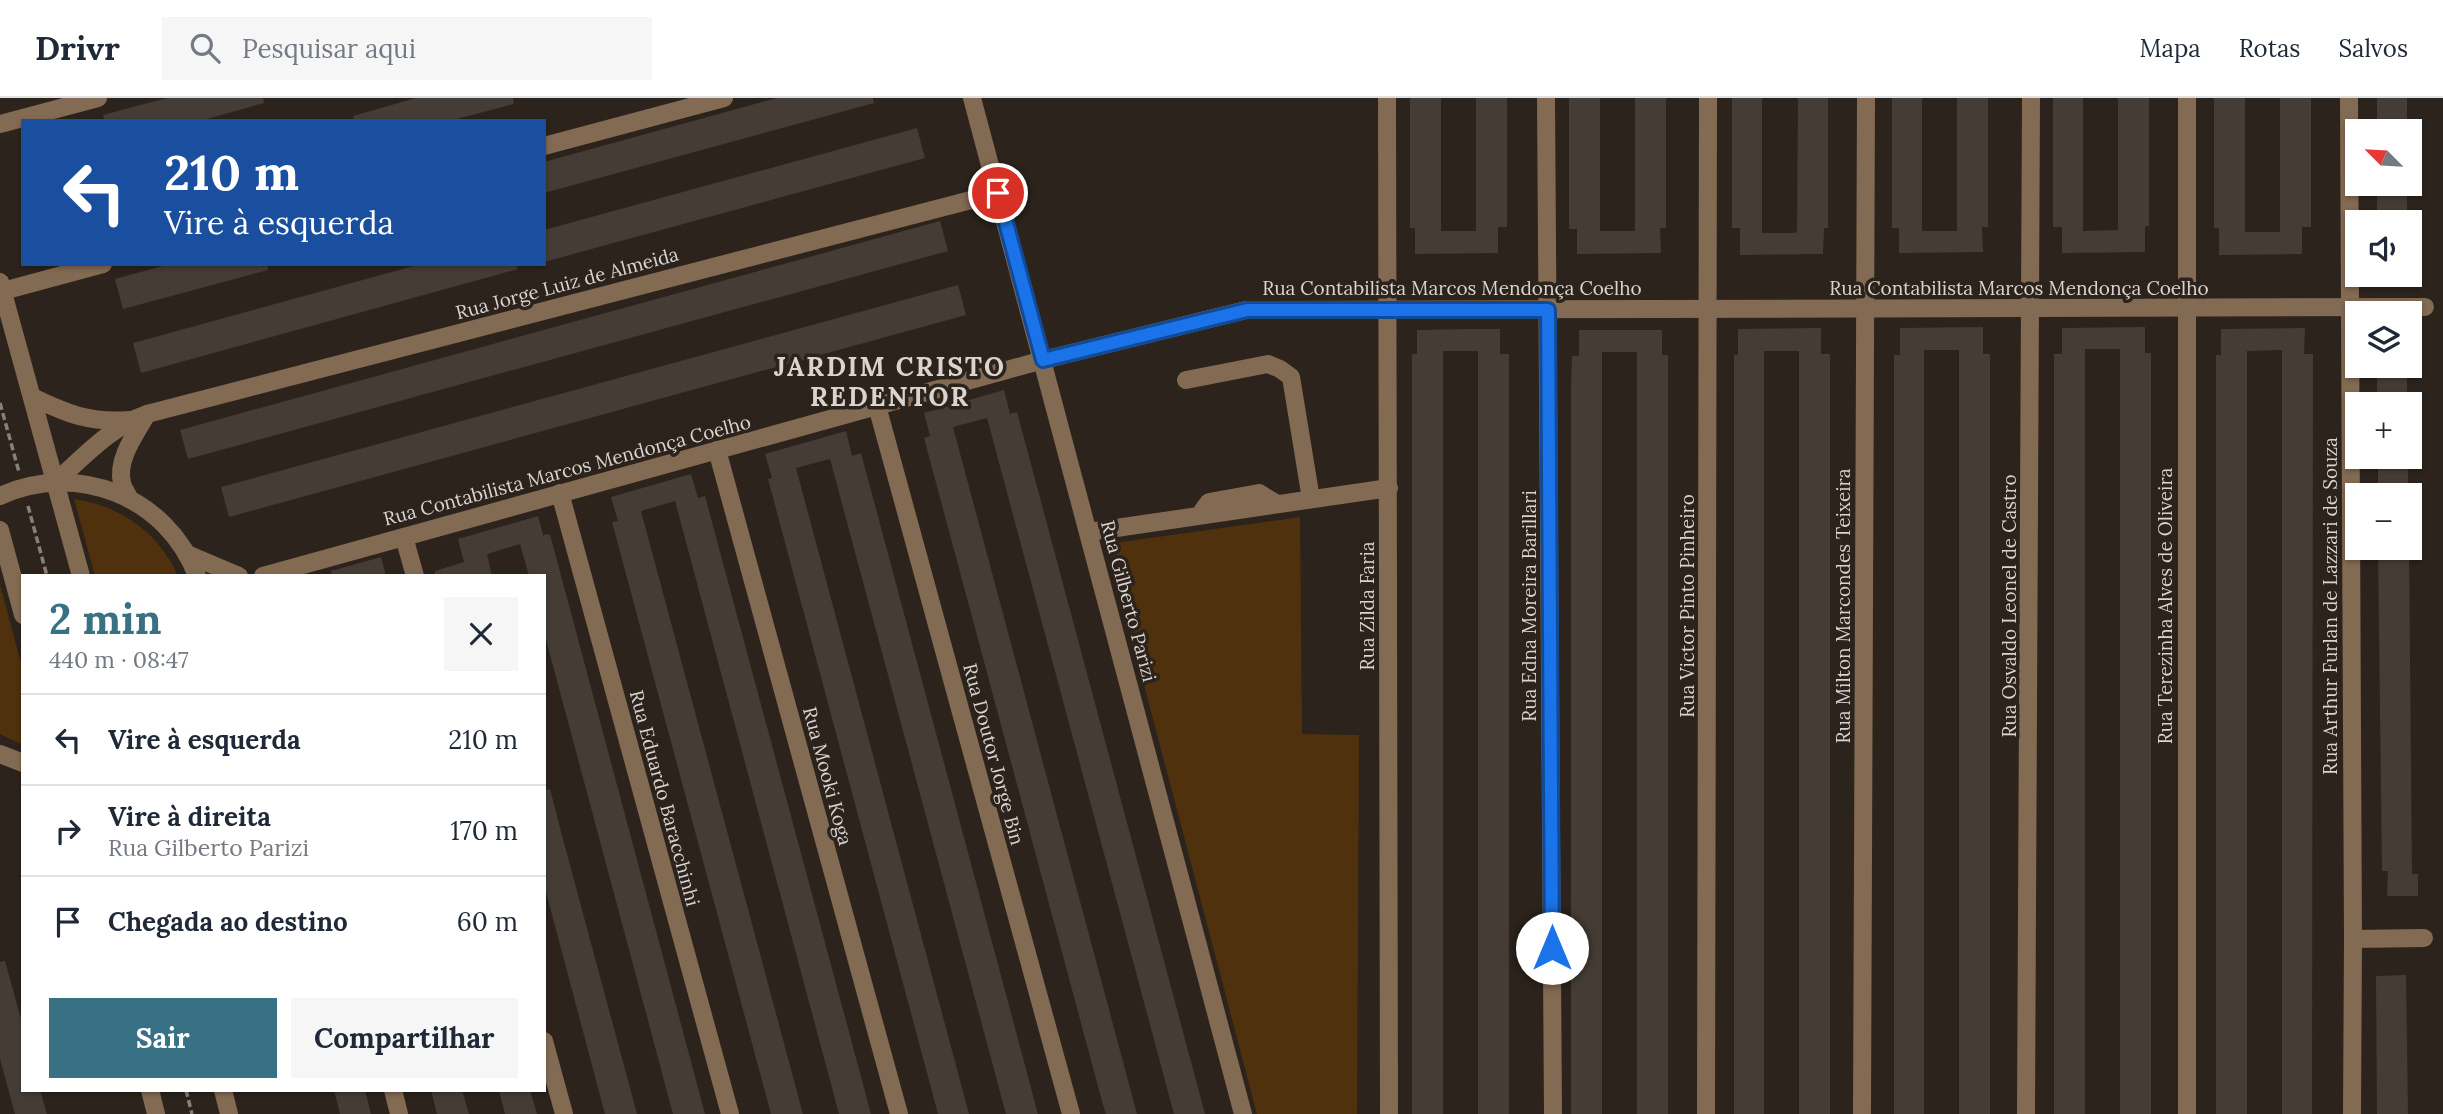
<!DOCTYPE html>
<html lang="pt">
<meta charset="utf-8">
<style>
:root{--surface:#fff;--page:#f6f6f7;--text:#1f2937;--muted:#747a83;--line:#e0e1e3;--accent:#397184}
body{margin:0;font-family:Lora,serif;background:var(--page);color:var(--text);height:100vh;display:flex;flex-direction:column;font-size:26px;white-space:nowrap}
*{box-sizing:border-box;margin:0}
p{font-size:23px;color:var(--muted)}
.icon{flex:none;width:38px;height:38px;fill:none;stroke:currentColor;stroke-width:2;stroke-linecap:round;stroke-linejoin:round}
.map{position:relative;flex:1;overflow:hidden}
.details{position:absolute;left:21px;top:476px;width:525px;height:518px;display:flex;flex-direction:column;background:var(--surface);border-radius:0px;box-shadow:0 2px 5px #0004}
.details>*{flex:none}
.guide{position:absolute;left:21px;top:21px;width:525px;height:147px;border-radius:0px;box-shadow:0 2px 5px #0004;background:#1a4fa0;color:#fff;overflow:hidden}
.needle{width:46px;rotate:294deg}
.controls{position:absolute;left:2345px;top:21px;display:grid;gap:14px}
.controls a{display:grid;place-items:center;width:77px;height:77px;border-radius:0px;background:var(--surface);box-shadow:0 2px 5px #0004;font-size:35px}
.pin{position:absolute;display:grid;place-items:center;width:60px;height:60px;color:#fff;margin:-30px;border:4px solid #fff;border-radius:50%;box-shadow:0 2px 7px #0007}
.me{position:absolute;width:77px;margin:-38px;rotate:0deg;stroke-linejoin:round;filter:drop-shadow(0 0 5px #0008)}
.turn{display:flex;align-items:center;gap:24px;height:147px;padding:0 28px;font-size:32px}
.turn .icon{width:91px;height:91px;stroke-width:2.5}
.turn b{display:block;font-size:49px;line-height:60px}
.round{display:grid;place-items:center;flex:none;width:74px;height:74px;border-radius:0px;background:var(--page)}
.head{display:flex;align-items:center;justify-content:space-between;height:119px;padding:0 28px}
h1{font-size:42px;font-weight:700;line-height:52px;color:var(--accent)}
.cta{display:flex;gap:14px;margin-top:auto;padding:14px 28px}
.cta a{flex:1;height:80px;border-radius:0px;background:var(--accent);color:#fff;font-size:28px;font-weight:700;line-height:80px;text-align:center}
.cta a+a{background:var(--page);color:var(--text)}
ul{padding:0;list-style:none}
li{display:flex;align-items:center;gap:21px;height:91px;padding:0 28px;border-top:2px solid var(--line)}
li div{flex:1}
li b{display:block;font-size:26px}
li em{font-style:normal}
header{display:flex;align-items:center;gap:42px;box-sizing:border-box;height:98px;padding:0 35px;background:var(--surface);border-bottom:2px solid var(--line)}
header strong{font-size:33px}
nav{display:flex;gap:38px;margin-inline-start:auto;font-size:24px}
.search{width:490px;height:63px;background:var(--page);display:flex;align-items:center;gap:18px;box-sizing:border-box;padding:0 24px;border-radius:0px;color:var(--muted);font-size:26px}
.map>svg:first-child{display:block}
.green{fill:#4f310d}
.building{fill:#453d35}
.lines{fill:none;stroke-linecap:round;stroke-linejoin:round}
.path{stroke:#87807a;stroke-width:3.5;stroke-dasharray:7 3.5;stroke-linecap:butt}
.minor{stroke:#836a52;stroke-width:18}
.route-casing{stroke:#114b97;stroke-width:18}
.route{stroke:#1a73e8;stroke-width:12}
.labels{text-anchor:middle;stroke-width:7;stroke-linejoin:round;paint-order:stroke}
.street-label{font-size:19px;fill:#dad4cf;stroke:#2b231c}
.district-label{font-size:26px;font-weight:bold;letter-spacing:2px;fill:#dad4cf;stroke:#2b231c}
</style>
<header>
<strong>Drivr</strong>
<div class="search"><svg class="icon" aria-label="search" viewBox="0 0 24 24"><circle cx="10" cy="10" r="6"/><path d="M15 15l6 6"/></svg>Pesquisar aqui</div>
<nav><a>Mapa</a><a>Rotas</a><a>Salvos</a></nav>
</header>
<div class="map">
<svg width="2443" height="1016" viewBox="0 0 2443 1016">
<rect width="100%" height="100%" fill="#2b231c"/>
<!-- green -->
<g class="green">
<path d="M 74,401 C 121,408 158,434 178,478 L 95,478 Z"/>
<path d="M 1300,419 L 1302,636 L 1359,637 L 1357,1016 L 1257,1016 L 1107,446 Z"/>
<path d="M 0,487 L 23,572 L 23,647 L 0,636 Z"/>
</g>
<!-- building -->
<g class="building">
<path d="M 167,0 L 263,0 L 264,5 L 200,23 L 104,23 L 103,17 Z"/>
<path d="M 416,0 L 513,0 L 514,6 L 449,23 L 354,23 L 353,18 Z"/>
<path d="M 777,0 L 873,0 L 874,5 L 544,95 L 544,64 Z"/>
<path d="M 1410,0 L 1441,0 L 1441,133 L 1476,133 L 1476,0 L 1507,0 L 1507,129 L 1498,129 L 1498,155 L 1415,156 L 1415,130 L 1410,130 Z"/>
<path d="M 1569,0 L 1600,0 L 1600,133 L 1635,133 L 1635,0 L 1666,0 L 1666,130 L 1660,130 L 1661,155 L 1577,156 L 1577,131 L 1569,131 Z"/>
<path d="M 1732,0 L 1762,0 L 1762,135 L 1793,135 L 1797,134 L 1798,0 L 1828,0 L 1828,130 L 1824,130 L 1823,156 L 1740,157 L 1740,130 L 1732,130 Z"/>
<path d="M 1892,0 L 1922,0 L 1922,133 L 1957,133 L 1957,0 L 1988,0 L 1988,129 L 1982,129 L 1983,154 L 1899,155 L 1899,130 L 1892,130 Z"/>
<path d="M 2053,0 L 2083,0 L 2083,133 L 2118,132 L 2118,0 L 2149,0 L 2149,128 L 2145,128 L 2145,154 L 2062,155 L 2062,129 L 2053,129 Z"/>
<path d="M 2214,0 L 2245,0 L 2245,134 L 2280,134 L 2280,0 L 2311,0 L 2311,129 L 2302,129 L 2302,156 L 2219,157 L 2219,130 L 2214,130 Z"/>
<rect x="2377" y="0" width="30" height="31"/>
<path d="M 917,30 L 925,60 L 544,164 L 544,132 Z"/>
<rect x="2377" y="86" width="30" height="38"/>
<path d="M 940,123 L 948,153 L 188,361 L 180,332 Z"/>
<path d="M 170,166 L 267,166 L 268,172 L 123,211 L 115,181 Z"/>
<path d="M 421,166 L 517,166 L 518,171 L 141,275 L 133,245 Z"/>
<path d="M 958,187 L 966,217 L 229,419 L 221,389 Z"/>
<path d="M 1983,229 L 1983,256 L 1990,256 L 1990,1016 L 1959,1016 L 1959,252 L 1924,252 L 1924,1016 L 1894,1016 L 1894,257 L 1900,257 L 1900,230 Z"/>
<path d="M 2145,229 L 2145,255 L 2151,255 L 2151,1016 L 2120,1016 L 2120,251 L 2085,251 L 2085,1016 L 2054,1016 L 2054,256 L 2062,256 L 2062,230 Z"/>
<path d="M 1821,230 L 1821,256 L 1830,256 L 1830,1016 L 1799,1016 L 1799,253 L 1764,253 L 1764,1016 L 1734,1016 L 1734,257 L 1738,257 L 1738,231 Z"/>
<path d="M 2305,230 L 2304,256 L 2313,256 L 2312,1016 L 2282,1016 L 2282,252 L 2247,253 L 2247,1016 L 2216,1016 L 2216,257 L 2221,257 L 2221,231 Z"/>
<path d="M 1469,231 L 1500,231 L 1500,256 L 1509,256 L 1509,1016 L 1478,1016 L 1478,253 L 1443,253 L 1443,1016 L 1412,1016 L 1412,256 L 1417,256 L 1417,232 Z"/>
<path d="M 1579,232 L 1662,232 L 1662,257 L 1668,257 L 1668,1016 L 1637,1016 L 1637,254 L 1602,254 L 1602,1016 L 1571,1016 L 1571,290 L 1572,258 L 1579,258 Z"/>
<rect x="2377" y="268" width="30" height="38"/>
<path d="M 1004,292 L 1010,316 L 1017,314 L 1205,1016 L 1174,1016 L 987,320 L 953,329 L 1137,1016 L 1106,1016 L 1103,1007 L 924,340 L 930,338 L 924,315 Z"/>
<path d="M 846,333 L 852,358 L 861,355 L 1038,1016 L 1006,1016 L 830,361 L 796,370 L 969,1016 L 938,1016 L 768,381 L 772,380 L 765,356 Z"/>
<rect x="2378" y="359" width="30" height="38"/>
<path d="M 691,376 L 698,400 L 705,398 L 871,1016 L 839,1016 L 675,403 L 641,413 L 803,1016 L 771,1016 L 612,424 L 618,423 L 611,399 Z"/>
<path d="M 538,418 L 544,440 L 544,437 L 549,436 L 551,440 L 705,1016 L 673,1016 L 544,534 L 544,478 L 529,478 L 520,446 L 487,456 L 492,478 L 435,478 L 435,473 L 464,464 L 458,441 Z"/>
<path d="M 2378,450 L 2409,450 L 2412,776 L 2418,776 L 2418,798 L 2387,798 L 2388,773 L 2382,773 Z"/>
<path d="M 381,459 L 386,478 L 332,478 L 331,473 Z"/>
<path d="M 550,691 L 564,745 L 637,1016 L 605,1016 L 547,798 L 544,789 L 544,692 Z"/>
<path d="M 5,863 L 23,928 L 23,992 L 40,992 L 47,1016 L 15,1016 L 0,961 L 0,864 Z"/>
<path d="M 2406,877 L 2408,1016 L 2377,1016 L 2376,878 Z"/>
<path d="M 334,992 L 365,992 L 371,1016 L 340,1016 Z"/>
<path d="M 431,992 L 462,992 L 469,1016 L 437,1016 Z"/>
<path d="M 499,992 L 530,992 L 537,1016 L 505,1016 Z"/>
</g>
<g class="lines">
<!-- path -->
<g class="path">
<path d="M 0,305 L 19,374"/>
<path d="M 28,408 L 47,478"/>
<path d="M 186,992 L 192,1016"/>
</g>
<!-- minor -->
<g class="minor">
<path d="M 972,0 L 1243,1016"/>
<path d="M 1387,0 L 1389,1016"/>
<path d="M 1546,0 L 1553,1016"/>
<path d="M 2187,0 L 2187,1016"/>
<path d="M 2349,0 L 2353,841 L 2352,1016"/>
<path d="M 0,26 L 98,0"/>
<path d="M 544,48 L 724,0"/>
<path d="M 0,184 L 81,478"/>
<path d="M 3,193 L 103,166"/>
<path d="M 1186,282 L 1268,266 L 1280,271 L 1291,279 L 1311,401"/>
<path d="M 32,299 C 68,316 89,325 130,322"/>
<path d="M 877,308 L 1071,1016"/>
<path d="M 717,352 L 899,1016"/>
<path d="M 55,384 C 84,359 110,329 147,316 L 998,95"/>
<path d="M 560,395 L 730,1016"/>
<path d="M 0,398 C 76,363 167,398 197,478"/>
<path d="M 129,400 C 127,395 123,390 122,385 C 116,362 136,335 147,316"/>
<path d="M 1203,412 L 1209,404 L 1259,395 L 1277,406"/>
<path d="M 0,432 L 23,517"/>
<path d="M 1089,434 L 1389,390"/>
<path d="M 404,439 L 415,478"/>
<path d="M 187,456 L 239,478"/>
<path d="M 263,478 L 1043,262 L 1246,212 L 2425,209"/>
<path d="M 0,656 L 23,665"/>
<path d="M 2353,841 L 2424,840"/>
<path d="M 544,943 L 564,1016"/>
<path d="M 150,992 L 156,1016"/>
<path d="M 223,992 L 229,1016"/>
<path d="M 393,992 L 399,1016"/>
<path d="M 1706,1016 L 1708,0"/>
<path d="M 1862,1016 L 1866,0"/>
<path d="M 2026,1016 L 2031,0"/>
</g>
</g>
<g class="lines">
<!-- route casing -->
<g class="route-casing">
<path id="route" d="M 998,95 L 1043,262 L 1247,212 L 1548,212 L 1552,850"/>
</g>
<!-- route -->
<use href="#route" class="route"/>
</g>
<g class="labels">
<!-- street labels -->
<g class="street-label">
<text transform="translate(567 185) rotate(-15)" y="7">Rua Jorge Luiz de Almeida</text>
<text x="1452" y="197">Rua Contabilista Marcos Mendonça Coelho</text>
<text x="2019" y="197">Rua Contabilista Marcos Mendonça Coelho</text>
<text transform="translate(567 372) rotate(-15)" y="7">Rua Contabilista Marcos Mendonça Coelho</text>
<text transform="translate(1129 503) rotate(75)" y="7">Rua Gilberto Parizi</text>
<text transform="translate(1367 508) rotate(-90)" y="7">Rua Zilda Faria</text>
<text transform="translate(1529 508) rotate(-90)" y="7">Rua Edna Moreira Barillari</text>
<text transform="translate(1687 508) rotate(-90)" y="7">Rua Victor Pinto Pinheiro</text>
<text transform="translate(1843 508) rotate(-90)" y="7">Rua Milton Marcondes Teixeira</text>
<text transform="translate(2009 508) rotate(-90)" y="7">Rua Osvaldo Leonel de Castro</text>
<text transform="translate(2165 508) rotate(-90)" y="7">Rua Terezinha Alves de Oliveira</text>
<text transform="translate(2330 508) rotate(-90)" y="7">Rua Arthur Furlan de Lazzari de Souza</text>
<text transform="translate(994 656) rotate(75)" y="7">Rua Doutor Jorge Bin</text>
<text transform="translate(828 678) rotate(75)" y="7">Rua Mooki Koga</text>
<text transform="translate(665 700) rotate(75)" y="7">Rua Eduardo Baracchinhi</text>
</g>
<!-- district labels -->
<g class="district-label">
<text x="890" y="278">JARDIM CRISTO<tspan x="890" dy="30">REDENTOR</tspan></text>
</g>
</g>
</svg>
<div class="controls">
<a><svg class="needle" viewBox="-14 -14 28 28"><path d="M0-13l5 13h-10z" fill="#e53935"/><path d="M0 13l5-13h-10z" fill="#747a83"/></svg></a>
<a><svg class="icon" aria-label="sound" viewBox="0 0 24 24"><path d="M4 9h4l5-4v14l-5-4H4zM17 9q2 3 0 6"/></svg></a>
<a><svg class="icon" aria-label="layers" viewBox="0 0 24 24"><path d="M12 4l9 5-9 5-9-5zM3 14l9 5 9-5"/></svg></a>
<a>+</a>
<a>−</a>
</div>
<div class="pin" style="left:998px;top:95px;background:#d93025"><svg class="icon" aria-label="arrive" viewBox="0 0 24 24"><path d="M6 21V4h12l-3 4 3 4H6"/></svg></div>
<svg class="me" style="left:1552px;top:850px" viewBox="-20 -20 40 40"><circle r="19" fill="#fff"/><path d="M0-13L10 11 0 6-10 11z" fill="#1a73e8"/></svg>
<div class="guide">
<div class="turn"><svg class="icon" aria-label="left" viewBox="0 0 24 24"><path d="M17 20v-9H6M10 6l-5 5 5 5"/></svg><div><b>210 m</b>Vire à esquerda</div></div>
</div>
<section class="details">
<div class="head"><div><h1>2 min</h1><p>440 m · 08:47</p></div><a class="round"><svg class="icon" aria-label="close" viewBox="0 0 24 24"><path d="M6 6l12 12M18 6L6 18"/></svg></a></div>
<ul>
<li><svg class="icon" aria-label="left" viewBox="0 0 24 24"><path d="M17 20v-9H6M10 6l-5 5 5 5"/></svg><div><b>Vire à esquerda</b></div><em>210 m</em></li>
<li><svg class="icon" aria-label="right" viewBox="0 0 24 24"><path d="M7 20v-9h11M14 6l5 5-5 5"/></svg><div><b>Vire à direita</b><p>Rua Gilberto Parizi</p></div><em>170 m</em></li>
<li><svg class="icon" aria-label="arrive" viewBox="0 0 24 24"><path d="M6 21V4h12l-3 4 3 4H6"/></svg><div><b>Chegada ao destino</b></div><em>60 m</em></li>
</ul>
<div class="cta"><a>Sair</a><a>Compartilhar</a></div>
</section>
</div>
